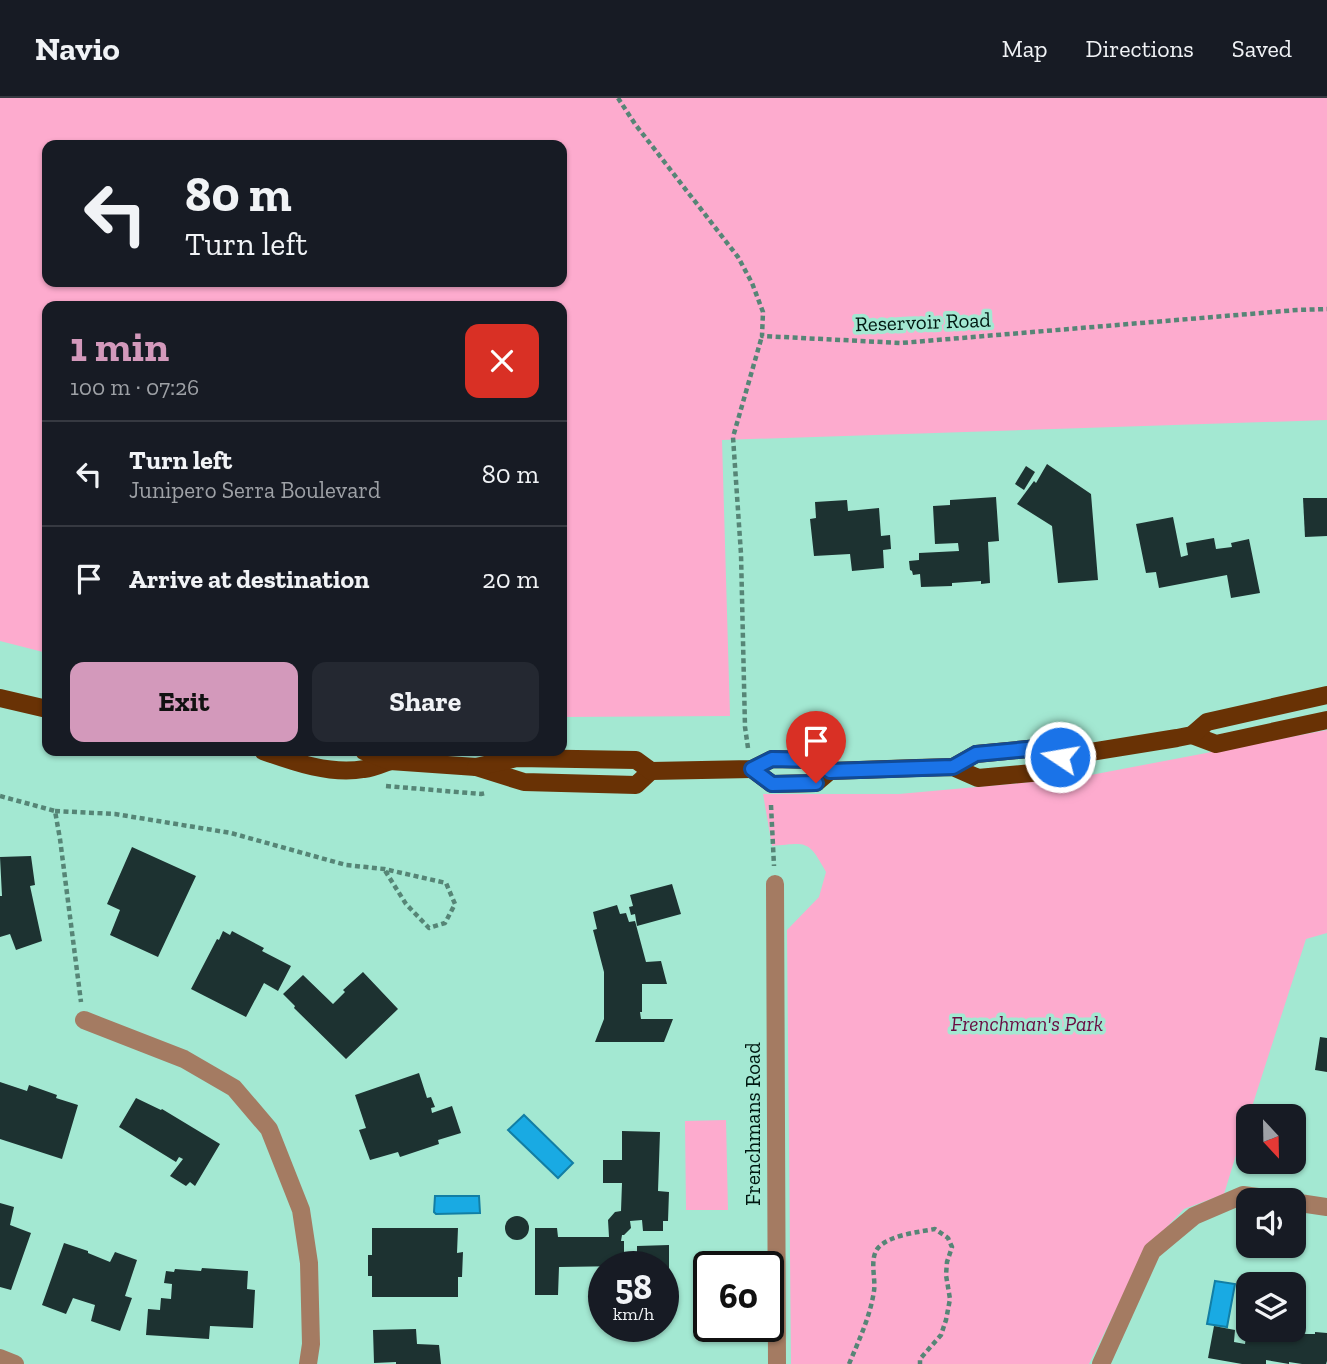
<!DOCTYPE html>
<meta charset="utf-8">
<style>
:root{--surface:#171b24;--page:#242831;--text:#f1f3f6;--muted:#9ea1a6;--line:#363941;--accent:#d399bb}
body{margin:0;font-family:"Zilla Slab",serif;background:var(--page);color:var(--text);height:100vh;display:flex;flex-direction:column;font-size:26px;white-space:nowrap}
*{box-sizing:border-box;margin:0}
p{font-size:23px;color:var(--muted)}
.icon{flex:none;width:38px;height:38px;fill:none;stroke:currentColor;stroke-width:2;stroke-linecap:round;stroke-linejoin:round}
.map{position:relative;flex:1;overflow:hidden}
.side{position:absolute;left:42px;top:203px;width:525px;height:455px;display:flex;flex-direction:column;background:var(--surface);border-radius:14px;box-shadow:0 2px 5px #0004}
.side>*{flex:none}
.guide{position:absolute;left:42px;top:42px;width:525px;height:147px;border-radius:14px;box-shadow:0 2px 5px #0004;background:#171b24;color:var(--text);overflow:hidden}
.needle{width:46px;rotate:158deg}
.tools{position:absolute;left:1236px;top:1006px;display:grid;gap:14px}
.tools a{display:grid;place-items:center;width:70px;height:70px;border-radius:14px;background:var(--surface);box-shadow:0 2px 5px #0004;font-size:35px}
.speed{position:absolute;left:588px;top:1153px;display:flex;gap:14px;font-size:35px;font-weight:700;text-align:center}
.speed>*{display:grid;place-content:center;width:91px;height:91px;border-radius:50%;background:var(--surface);box-shadow:0 2px 5px #0004;line-height:1}
.speed small{font-size:18px;font-weight:400}
.speed .limit{border:4px solid #111;border-radius:10px;background:#fff;color:#111}
.pin{position:absolute;display:grid;place-items:center;width:60px;height:60px;color:#fff;margin:-72px -30px;border-radius:50% 50% 50% 0;rotate:-45deg;box-shadow:0 0 7px #0007}
.pin .icon{rotate:45deg}
.me{position:absolute;width:77px;margin:-38px;rotate:282deg;stroke-linejoin:round;filter:drop-shadow(0 0 5px #0008)}
.turn{display:flex;align-items:center;gap:24px;height:147px;padding:0 28px;font-size:32px}
.turn .icon{width:91px;height:91px;stroke-width:2.5}
.turn b{display:block;font-size:49px;line-height:60px}
.round{display:grid;place-items:center;flex:none;width:74px;height:74px;border-radius:14px;background:var(--page)}
.overview{display:flex;align-items:center;justify-content:space-between;height:119px;padding:0 28px}
h1{font-size:42px;font-weight:800;line-height:52px;color:var(--accent)}
.cta{display:flex;gap:14px;margin-top:auto;padding:14px 28px}
.cta a{flex:1;height:80px;border-radius:14px;background:var(--accent);color:#111;font-size:28px;font-weight:800;line-height:80px;text-align:center}
.cta a+a{background:var(--page);color:var(--text)}
ul{padding:0;list-style:none}
li{display:flex;align-items:center;gap:21px;height:105px;padding:0 28px;border-top:2px solid var(--line)}
li div{flex:1}
li b{display:block;font-size:26px}
li em{font-style:normal}
header{display:flex;align-items:center;gap:42px;box-sizing:border-box;height:98px;padding:0 35px;background:var(--surface);border-bottom:2px solid var(--line)}
header strong{font-size:33px}
nav{display:flex;gap:38px;margin-inline-start:auto;font-size:24px}
.map>svg:first-child{display:block}
.green{fill:#fdabce;fill-rule:evenodd}
.water{fill:#19aae3;stroke:#127ea4;stroke-width:2}
.building{fill:#1d3231}
.lines{fill:none;stroke-linecap:round;stroke-linejoin:round}
.path{stroke:#568576;stroke-width:4.5;stroke-dasharray:5 3.5;stroke-linecap:butt}
.minor{stroke:#a47b62;stroke-width:18}
.primary{stroke:#693205;stroke-width:18}
.route-casing{stroke:#114b97;stroke-width:18}
.route{stroke:#1a73e8;stroke-width:12}
.labels{text-anchor:middle;stroke-width:7;stroke-linejoin:round;paint-order:stroke}
.street-label{font-size:21px;fill:#001811;stroke:#a3e8d2}
.park-label{font-size:21px;font-style:italic;fill:#6a0c42;stroke:#a3e8d2}
</style>
<header>
<strong>Navio</strong>
<nav><a>Map</a><a>Directions</a><a>Saved</a></nav>
</header>
<div class="map">
<svg width="1327" height="1266" viewBox="0 0 1327 1266">
<rect width="100%" height="100%" fill="#a3e8d2"/>
<!-- green -->
<g class="green">
<path d="M 0,0 L 1327,0 L 1327,322 L 722,342 L 730,618 L 562,619 L 562,208 L 47,208 L 47,555 L 0,543 ZM 47,47 L 562,47 L 562,184 L 47,184 Z"/>
<path d="M 1327,632 L 1327,835 L 1306,841 L 1249,1018 L 1248,1018 L 1224,1096 L 1184,1111 L 1146,1151 L 1089,1266 L 791,1266 L 787,832 L 819,799 L 826,774 C 808,741 807,745 772,748 L 763,696 L 899,696 L 1075,680 Z"/>
<path d="M 726,1022 L 728,1112 L 686,1112 L 685,1023 Z"/>
</g>
<!-- water -->
<g class="water">
<path d="M 524,1017 L 573,1065 L 558,1080 L 508,1032 Z"/>
<path d="M 435,1098 L 479,1098 L 480,1115 L 436,1116 L 434,1114 Z"/>
<path d="M 1215,1183 L 1235,1186 L 1227,1229 L 1207,1226 Z"/>
</g>
<!-- building -->
<g class="building">
<path d="M 1047,366 L 1091,396 L 1098,482 L 1058,485 L 1052,428 L 1017,406 L 1034,383 L 1036,385 Z"/>
<path d="M 1026,368 L 1035,374 L 1024,392 L 1015,386 Z"/>
<path d="M 996,399 L 999,443 L 988,444 L 990,485 L 981,486 L 981,483 L 952,485 L 952,488 L 921,489 L 920,476 L 913,477 L 912,473 L 910,472 L 909,463 L 919,462 L 919,455 L 959,453 L 958,445 L 935,446 L 933,408 L 950,407 L 950,402 Z"/>
<path d="M 1303,400 L 1327,400 L 1327,438 L 1305,439 Z"/>
<path d="M 847,402 L 848,413 L 879,410 L 881,438 L 890,437 L 891,451 L 883,452 L 884,470 L 852,473 L 850,456 L 814,458 L 810,421 L 816,420 L 815,404 Z"/>
<path d="M 1173,419 L 1181,459 L 1188,457 L 1186,445 L 1214,440 L 1216,451 L 1232,449 L 1231,445 L 1249,441 L 1260,495 L 1231,500 L 1227,477 L 1159,490 L 1156,474 L 1146,475 L 1136,426 Z"/>
<path d="M 132,749 L 196,778 L 158,859 L 110,837 L 120,812 L 107,806 Z"/>
<path d="M 31,758 L 35,787 L 30,788 L 42,843 L 16,852 L 10,836 L 0,839 L 0,798 L 2,798 L 0,759 Z"/>
<path d="M 672,786 L 681,816 L 637,828 L 635,816 L 631,817 L 629,809 L 633,808 L 630,797 Z"/>
<path d="M 617,807 L 620,816 L 626,815 L 629,824 L 635,823 L 646,864 L 661,863 L 667,886 L 642,886 L 642,914 L 640,914 L 641,921 L 673,921 L 664,944 L 595,944 L 604,921 L 604,874 L 593,832 L 597,831 L 593,814 Z"/>
<path d="M 223,833 L 230,837 L 232,833 L 264,850 L 262,853 L 291,868 L 278,893 L 264,885 L 246,919 L 191,891 L 217,841 L 219,842 Z"/>
<path d="M 363,874 L 398,911 L 346,961 L 294,910 L 295,908 L 283,896 L 303,877 L 333,906 L 345,894 L 343,892 Z"/>
<path d="M 1320,939 L 1327,940 L 1327,974 L 1315,972 Z"/>
<path d="M 419,975 L 427,1000 L 431,999 L 435,1009 L 431,1010 L 432,1015 L 452,1008 L 461,1035 L 438,1042 L 439,1046 L 400,1059 L 398,1054 L 370,1062 L 359,1032 L 366,1030 L 355,997 Z"/>
<path d="M 0,984 L 27,993 L 29,987 L 57,997 L 56,1000 L 78,1007 L 62,1061 L 0,1041 Z"/>
<path d="M 136,1000 L 161,1012 L 162,1011 L 220,1046 L 195,1088 L 190,1084 L 186,1088 L 170,1078 L 183,1061 L 179,1059 L 176,1064 L 119,1029 Z"/>
<path d="M 622,1033 L 660,1034 L 658,1093 L 669,1094 L 668,1123 L 663,1123 L 663,1133 L 643,1133 L 642,1122 L 630,1123 L 631,1130 L 624,1137 L 622,1137 L 621,1143 L 624,1143 L 624,1154 L 637,1154 L 637,1148 L 669,1147 L 669,1175 L 663,1175 L 663,1169 L 637,1169 L 636,1165 L 624,1165 L 624,1168 L 559,1169 L 558,1197 L 535,1197 L 535,1130 L 557,1130 L 558,1139 L 609,1139 L 608,1122 L 615,1114 L 621,1113 L 622,1085 L 603,1085 L 603,1062 L 622,1062 Z"/>
<path d="M 0,1105 L 14,1109 L 10,1127 L 31,1135 L 11,1192 L 0,1189 Z"/>
<circle cx="517" cy="1130" r="12"/>
<path d="M 372,1130 L 458,1130 L 457,1155 L 463,1154 L 462,1179 L 458,1179 L 458,1199 L 372,1199 L 372,1178 L 368,1178 L 368,1157 L 372,1157 Z"/>
<path d="M 64,1145 L 88,1153 L 88,1155 L 110,1164 L 115,1154 L 137,1162 L 125,1198 L 132,1200 L 120,1233 L 91,1223 L 95,1207 L 73,1200 L 66,1216 L 42,1207 Z"/>
<path d="M 202,1170 L 248,1173 L 247,1191 L 255,1192 L 253,1230 L 210,1228 L 209,1241 L 146,1237 L 148,1211 L 160,1212 L 161,1200 L 171,1201 L 172,1186 L 164,1185 L 166,1173 L 174,1174 L 175,1171 L 201,1173 Z"/>
<path d="M 1214,1228 L 1235,1232 L 1234,1244 L 1245,1246 L 1246,1239 L 1274,1244 L 1275,1240 L 1288,1242 L 1289,1233 L 1306,1236 L 1315,1236 L 1315,1234 L 1327,1235 L 1327,1263 L 1326,1266 L 1302,1266 L 1289,1264 L 1289,1266 L 1266,1262 L 1266,1266 L 1242,1266 L 1208,1260 Z"/>
<path d="M 416,1231 L 417,1246 L 439,1247 L 441,1266 L 396,1266 L 396,1264 L 374,1265 L 373,1232 Z"/>
</g>
<g class="lines">
<!-- path -->
<g class="path">
<path d="M 618,0 L 635,26 L 738,159 L 752,185 L 763,214 L 762,238 L 901,245 L 1297,212 L 1327,211"/>
<path d="M 748,650 L 745,629 L 741,456 L 733,339 L 762,238"/>
<path d="M 386,688 L 481,696 L 486,695"/>
<path d="M 0,698 L 55,713 L 60,741 L 81,904"/>
<path d="M 771,707 L 774,768"/>
<path d="M 55,713 L 115,716 L 231,735 L 346,767 L 384,771 L 446,785 L 455,806 L 445,825 L 429,830 L 406,806 L 384,771"/>
<path d="M 849,1266 C 859,1242 870,1219 874,1193 C 876,1181 869,1161 878,1150 C 889,1137 919,1134 935,1131 L 948,1140 L 952,1149 L 947,1164 L 946,1177 L 950,1201 L 946,1222 L 941,1237 L 920,1261 L 920,1266"/>
</g>
<!-- minor -->
<g class="minor">
<path d="M 775,786 L 777,1266"/>
<path d="M 84,922 L 184,961 L 234,990 L 269,1031 L 301,1112 L 309,1165 L 311,1246 L 308,1266"/>
<path d="M 1293,1104 L 1327,1109"/>
<path d="M 0,1260 L 15,1266"/>
<path d="M 1101,1266 L 1152,1153 L 1194,1118 L 1243,1097 L 1281,1102"/>
</g>
<!-- primary -->
<g class="primary">
<path d="M 0,600 L 47,611"/>
<path d="M 1192,637 L 1216,646 L 1327,622"/>
<path d="M 263,653 C 294,664 330,677 364,671 C 373,670 382,666 390,663"/>
<path d="M 364,653 L 390,663 L 476,669 L 524,684 L 636,687 L 651,673"/>
<path d="M 476,669 L 517,660 L 636,662 L 651,673 L 752,671 L 772,661 L 816,662 L 830,673"/>
<path d="M 953,669 L 976,656 L 1038,650 L 1060,659 L 1177,640 L 1192,637 L 1207,624 L 1327,597"/>
<path d="M 752,671 L 772,686 L 816,685 L 830,673 L 916,670 L 953,669 L 978,680 L 1042,674 L 1060,659"/>
</g>
</g>
<g class="lines">
<!-- route casing -->
<g class="route-casing">
<path id="route" d="M 816,685 L 772,686 L 752,671 L 772,661 L 816,662 L 830,673 L 953,669 L 976,656 L 1038,650 L 1060,659"/>
</g>
<!-- route -->
<use href="#route" class="route"/>
</g>
<g class="labels">
<!-- street labels -->
<g class="street-label">
<text transform="translate(923 224) rotate(-2)" y="7">Reservoir Road</text>
<text transform="translate(753 1026) rotate(-90)" y="7">Frenchmans Road</text>
</g>
<!-- park labels -->
<g class="park-label">
<text x="1027" y="933">Frenchman's Park</text>
</g>
</g>
</svg>
<div class="tools">
<a><svg class="needle" viewBox="-14 -14 28 28"><path d="M0-13l5 13h-10z" fill="#e53935"/><path d="M0 13l5-13h-10z" fill="#9ea1a6"/></svg></a>
<a><svg class="icon" aria-label="sound" viewBox="0 0 24 24"><path d="M4 9h4l5-4v14l-5-4H4zM17 9q2 3 0 6"/></svg></a>
<a><svg class="icon" aria-label="layers" viewBox="0 0 24 24"><path d="M12 4l9 5-9 5-9-5zM3 14l9 5 9-5"/></svg></a>
</div>
<div class="speed"><div>58<small>km/h</small></div><div class="limit">60</div></div>
<div class="pin" style="left:816px;top:685px;background:#d93025"><svg class="icon" aria-label="arrive" viewBox="0 0 24 24"><path d="M6 21V4h12l-3 4 3 4H6"/></svg></div>
<svg class="me" style="left:1060px;top:659px" viewBox="-20 -20 40 40"><circle r="17" fill="#1a73e8" stroke="#fff" stroke-width="3"/><path d="M0-11L8 9 0 5-8 9z" fill="#fff"/></svg>
<div class="guide">
<div class="turn"><svg class="icon" aria-label="left" viewBox="0 0 24 24"><path d="M17 20v-9H6M10 6l-5 5 5 5"/></svg><div><b>80 m</b>Turn left</div></div>
</div>
<section class="side">
<div class="overview"><div><h1>1 min</h1><p>100 m · 07:26</p></div><a class="round" style="background:#d93025;color:#fff"><svg class="icon" aria-label="close" viewBox="0 0 24 24"><path d="M6 6l12 12M18 6L6 18"/></svg></a></div>
<ul>
<li><svg class="icon" aria-label="left" viewBox="0 0 24 24"><path d="M17 20v-9H6M10 6l-5 5 5 5"/></svg><div><b>Turn left</b><p>Junipero Serra Boulevard</p></div><em>80 m</em></li>
<li><svg class="icon" aria-label="arrive" viewBox="0 0 24 24"><path d="M6 21V4h12l-3 4 3 4H6"/></svg><div><b>Arrive at destination</b></div><em>20 m</em></li>
</ul>
<div class="cta"><a>Exit</a><a>Share</a></div>
</section>
</div>
